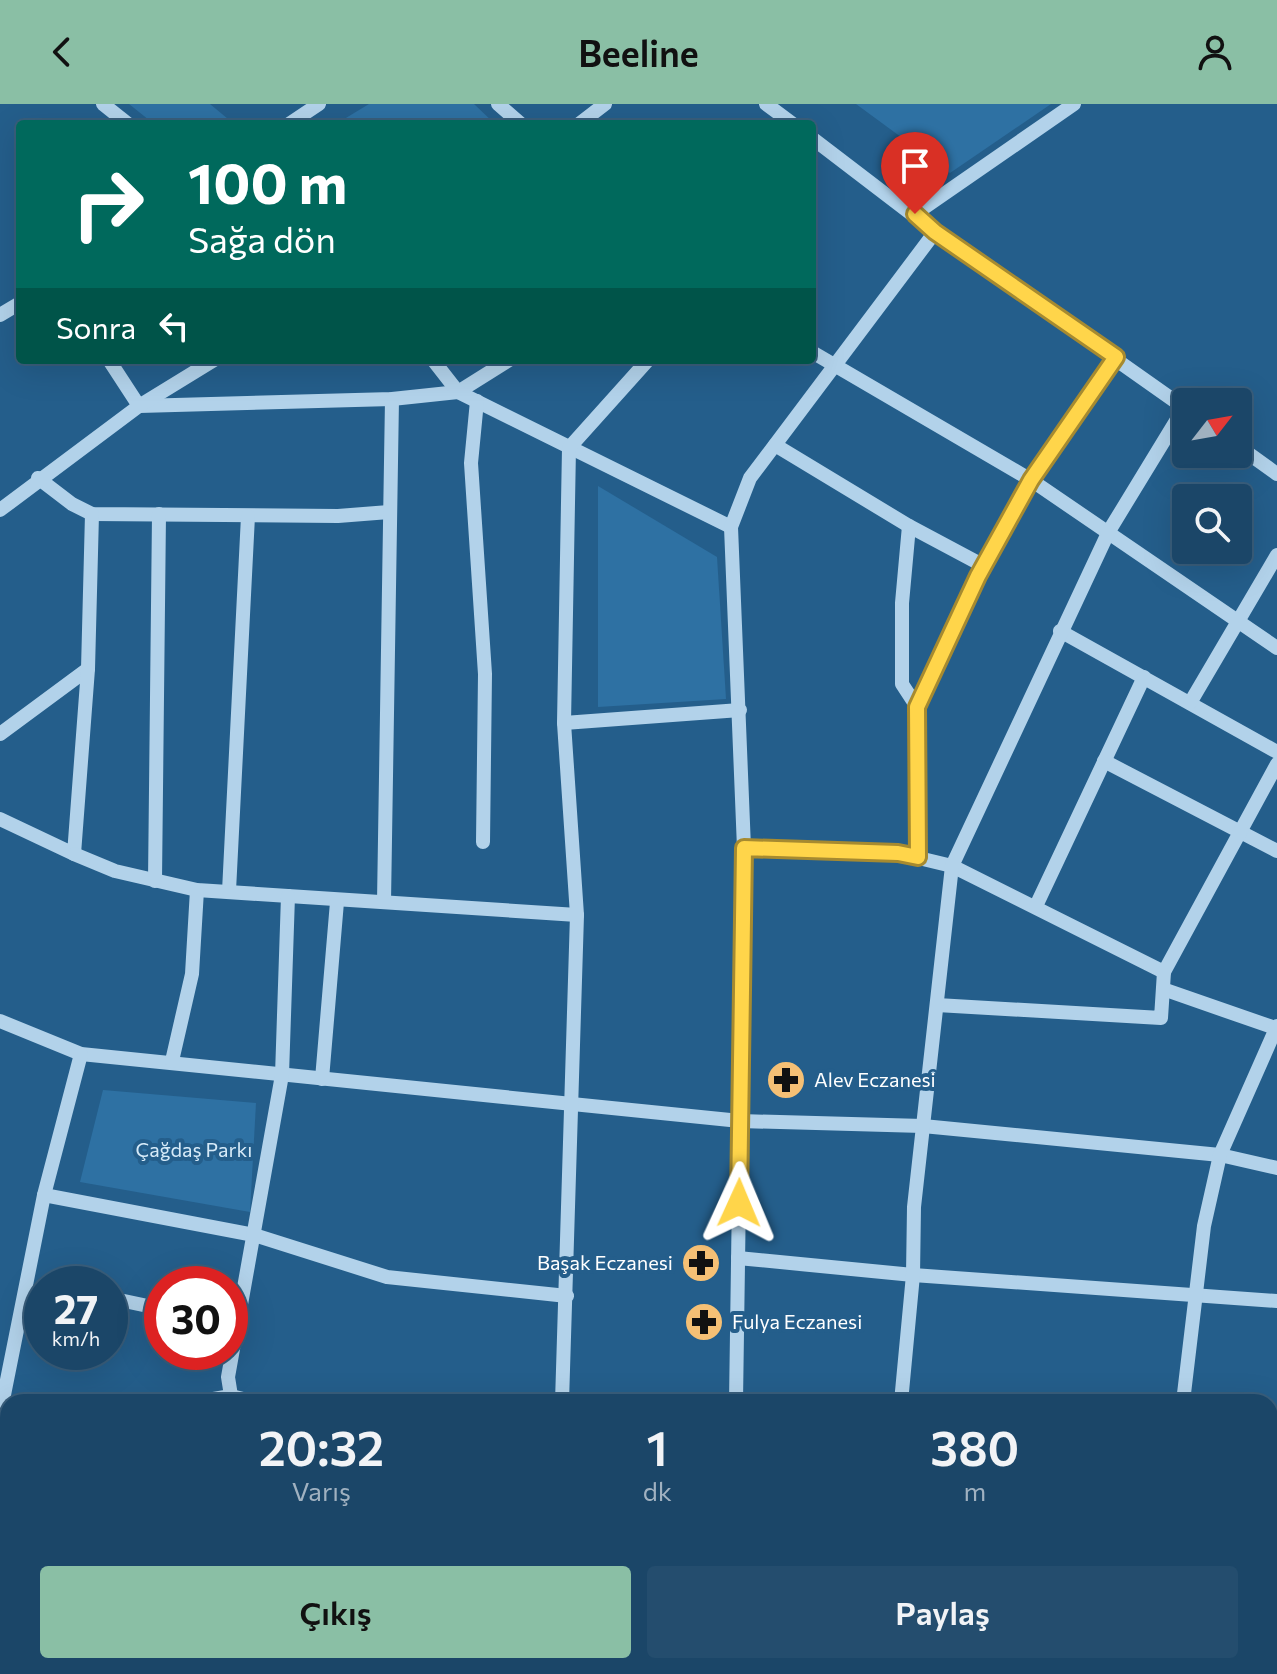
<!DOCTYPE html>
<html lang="tr">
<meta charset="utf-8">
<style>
:root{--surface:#1b4668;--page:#244d6e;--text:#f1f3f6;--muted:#a0b1c0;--line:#395e7c;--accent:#8abfa5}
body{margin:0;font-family:Commissioner,sans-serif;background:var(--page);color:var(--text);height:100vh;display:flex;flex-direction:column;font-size:30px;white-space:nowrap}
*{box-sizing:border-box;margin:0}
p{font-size:26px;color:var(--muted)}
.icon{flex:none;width:44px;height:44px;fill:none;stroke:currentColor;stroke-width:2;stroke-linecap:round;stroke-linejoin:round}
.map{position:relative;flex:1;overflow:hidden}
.drawer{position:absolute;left:0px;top:1290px;width:1278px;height:280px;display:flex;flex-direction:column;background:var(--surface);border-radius:24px 24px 0 0;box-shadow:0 8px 32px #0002,0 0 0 2px var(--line)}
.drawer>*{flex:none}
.banner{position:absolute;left:16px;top:16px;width:800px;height:244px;border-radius:8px;box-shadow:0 8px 32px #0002,0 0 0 2px var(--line);background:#00695c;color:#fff;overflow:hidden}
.needle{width:52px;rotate:59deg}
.controls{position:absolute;left:1172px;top:284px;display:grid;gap:16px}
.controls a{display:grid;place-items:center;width:80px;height:80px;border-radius:8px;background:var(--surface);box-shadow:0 8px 32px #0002,0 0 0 2px var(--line);font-size:40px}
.speed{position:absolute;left:24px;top:1162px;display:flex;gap:16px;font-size:40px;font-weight:700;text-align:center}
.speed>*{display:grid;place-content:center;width:104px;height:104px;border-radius:50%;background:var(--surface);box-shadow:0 8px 32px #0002,0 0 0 2px var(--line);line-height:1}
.speed small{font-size:20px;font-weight:400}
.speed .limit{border:12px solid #d22;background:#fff;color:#111}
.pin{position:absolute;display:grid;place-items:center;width:68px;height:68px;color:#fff;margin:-82px -34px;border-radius:50% 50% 50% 0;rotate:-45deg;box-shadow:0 0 8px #0007}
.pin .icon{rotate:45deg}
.me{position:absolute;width:88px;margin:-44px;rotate:1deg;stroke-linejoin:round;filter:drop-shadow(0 0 6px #0008)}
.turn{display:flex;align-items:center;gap:28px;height:168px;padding:0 40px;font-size:36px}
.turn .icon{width:104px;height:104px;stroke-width:2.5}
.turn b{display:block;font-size:56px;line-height:68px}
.then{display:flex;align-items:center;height:76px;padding:0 40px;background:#0003;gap:16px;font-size:30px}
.eta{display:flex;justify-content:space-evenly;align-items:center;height:136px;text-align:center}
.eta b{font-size:48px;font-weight:600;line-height:56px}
.cta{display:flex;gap:16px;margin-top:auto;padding:16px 40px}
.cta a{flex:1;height:92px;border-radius:8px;background:var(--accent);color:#111;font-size:32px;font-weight:600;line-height:92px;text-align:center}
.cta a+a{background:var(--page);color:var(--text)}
header{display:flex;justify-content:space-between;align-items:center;height:104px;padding:0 40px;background:var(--accent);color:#111;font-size:36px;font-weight:600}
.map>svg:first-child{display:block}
.green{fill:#2e71a3}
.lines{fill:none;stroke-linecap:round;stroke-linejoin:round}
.minor{stroke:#b2d2ea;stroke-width:14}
.route-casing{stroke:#a68a30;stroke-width:20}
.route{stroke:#ffd54a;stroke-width:14}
.labels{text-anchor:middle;stroke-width:8;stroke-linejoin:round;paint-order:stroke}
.poi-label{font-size:20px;fill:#fff;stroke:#245e8b;text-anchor:start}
.park-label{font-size:20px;fill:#d6eaf8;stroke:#245e8b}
</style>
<header><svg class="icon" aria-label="back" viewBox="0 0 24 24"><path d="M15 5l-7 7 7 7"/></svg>Beeline<svg class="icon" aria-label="person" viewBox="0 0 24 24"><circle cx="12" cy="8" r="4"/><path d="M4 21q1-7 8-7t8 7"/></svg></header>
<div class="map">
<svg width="1277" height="1570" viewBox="0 0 1277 1570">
<rect width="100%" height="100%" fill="#245e8b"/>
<!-- green -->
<g class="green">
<path d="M 129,0 L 210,0 L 234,20 L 154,20 Z"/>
<path d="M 369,0 L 474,0 L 495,20 L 336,20 Z"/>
<path d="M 856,0 L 1051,0 L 950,69 Z"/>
<path d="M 598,382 L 717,453 L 726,595 L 598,603 Z"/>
<path d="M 103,986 L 256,999 L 250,1108 L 80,1078 Z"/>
<rect x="1270" y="1382" width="7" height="145"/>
</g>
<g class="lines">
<!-- minor -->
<g class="minor">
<path d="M 103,0 L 128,20"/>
<path d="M 498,0 L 521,20"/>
<path d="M 766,0 L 793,20"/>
<path d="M 289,20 L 319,0"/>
<path d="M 579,20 L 605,0"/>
<path d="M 812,34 L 935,128 L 1186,305"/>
<path d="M 915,110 L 1074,0"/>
<path d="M 0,211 L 20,199"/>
<path d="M 812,248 L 1031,376 L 1277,544"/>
<path d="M 109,256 L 139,302 L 392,295 L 458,288 L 509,256"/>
<path d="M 433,256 L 458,288 L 731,423"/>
<path d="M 477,297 L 471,359 L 485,570 L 483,738"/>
<path d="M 775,341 L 909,422 L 984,462"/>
<path d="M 1238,342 L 1277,370"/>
<path d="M 38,374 L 72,400 L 92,410 L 338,412 L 389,408"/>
<path d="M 0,406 L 139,302 L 214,256"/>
<path d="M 909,422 L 902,499 L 902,580 L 917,603"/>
<path d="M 1060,527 L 1277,648"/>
<path d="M 1190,599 L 1277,451"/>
<path d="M 564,619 L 740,606"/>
<path d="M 0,630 L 88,565"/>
<path d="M 1104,657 L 1277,747"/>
<path d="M 0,715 L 74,750 L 88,565 L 92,410"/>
<path d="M 744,744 L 898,749 L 952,762 L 1164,868"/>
<path d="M 74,750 L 115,767 L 197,786 L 577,811"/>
<path d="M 918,753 L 917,603 L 978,472 L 1031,376 L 1116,253"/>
<path d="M 155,777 L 159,410"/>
<path d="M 229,787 L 248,412"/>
<path d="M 384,798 L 392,295"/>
<path d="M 1036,802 L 1144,573"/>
<path d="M 1163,885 L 1275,924"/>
<path d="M 937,901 L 1161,914 L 1164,868 L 1277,660"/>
<path d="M 0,917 L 81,950 L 740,1017 L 923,1022 L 1220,1051 L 1277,1064"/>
<path d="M 172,957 L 192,870 L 197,786"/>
<path d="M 322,975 L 337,798"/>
<path d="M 44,1091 L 254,1131 L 387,1173 L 567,1192"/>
<path d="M 738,1154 L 913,1171 L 1277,1197"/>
<path d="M 110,1194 L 162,1205"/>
<path d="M 196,1298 L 231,1292 L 255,1298"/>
<path d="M 232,1298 L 228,1273 L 282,971 L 288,792"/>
<path d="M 562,1298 L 577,811 L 564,619 L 569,344 L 648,256"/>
<path d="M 736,1298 L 744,744 L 731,423 L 750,374 L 935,128"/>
<path d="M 901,1298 L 913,1171 L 914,1103 L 952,762 L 1109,427 L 1184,304"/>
<path d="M 1183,1298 L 1204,1122 L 1220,1051 L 1277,922"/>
<path d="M 8,1364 L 3,1296 L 44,1091 L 81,950"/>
<path d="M 1270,1372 L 1277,1373"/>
<path d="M 1270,1555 L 1277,1555"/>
<path d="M 31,1562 L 33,1570"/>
<path d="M 319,1562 L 322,1570"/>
<path d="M 564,1562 L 564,1570"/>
<path d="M 130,1570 L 154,1562"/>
<path d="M 732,1570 L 732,1562"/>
<path d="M 860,1570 L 887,1564 L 945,1562"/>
<path d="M 1038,1570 L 1038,1562"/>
</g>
</g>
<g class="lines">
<!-- route casing -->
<g class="route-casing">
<path id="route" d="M 739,1099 L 744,744 L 898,749 L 918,753 L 917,603 L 978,472 L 1031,376 L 1116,253 L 935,128 L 915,110"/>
</g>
<!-- route -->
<use href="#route" class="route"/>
</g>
<!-- icons -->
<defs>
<g id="pharmacy-disc" transform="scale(2)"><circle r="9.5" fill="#f5c075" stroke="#245e8b"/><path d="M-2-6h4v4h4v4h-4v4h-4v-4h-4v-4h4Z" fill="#111"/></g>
</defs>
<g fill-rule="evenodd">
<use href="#pharmacy-disc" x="786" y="976"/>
<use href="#pharmacy-disc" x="701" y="1159"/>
<use href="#pharmacy-disc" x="704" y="1218"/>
</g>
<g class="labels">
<!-- poi labels -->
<g class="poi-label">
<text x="814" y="983">Alev Eczanesi</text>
<text x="673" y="1166" text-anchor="end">Başak Eczanesi</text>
<text x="732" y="1225">Fulya Eczanesi</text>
</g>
<!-- park labels -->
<g class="park-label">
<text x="194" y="1053">Çağdaş Parkı</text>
</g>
</g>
</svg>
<div class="controls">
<a><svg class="needle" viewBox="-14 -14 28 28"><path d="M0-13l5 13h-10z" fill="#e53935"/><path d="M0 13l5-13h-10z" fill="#a0b1c0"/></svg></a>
<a><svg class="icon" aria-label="search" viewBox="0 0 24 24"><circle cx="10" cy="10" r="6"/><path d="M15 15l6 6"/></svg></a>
</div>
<div class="speed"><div>27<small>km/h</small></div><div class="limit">30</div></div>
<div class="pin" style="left:915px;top:110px;background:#d93025"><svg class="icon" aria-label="arrive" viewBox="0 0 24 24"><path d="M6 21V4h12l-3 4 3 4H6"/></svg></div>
<svg class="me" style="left:739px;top:1099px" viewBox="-20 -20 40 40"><path d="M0-17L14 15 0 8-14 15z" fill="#ffd54a" stroke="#fff" stroke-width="4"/></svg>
<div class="banner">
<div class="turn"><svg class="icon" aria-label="right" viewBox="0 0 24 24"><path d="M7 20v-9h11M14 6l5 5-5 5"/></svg><div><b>100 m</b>Sağa dön</div></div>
<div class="then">Sonra<svg class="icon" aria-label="left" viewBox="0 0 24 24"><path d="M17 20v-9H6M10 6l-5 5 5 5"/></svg></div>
</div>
<section class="drawer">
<div class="eta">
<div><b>20:32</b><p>Varış</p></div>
<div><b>1</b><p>dk</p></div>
<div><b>380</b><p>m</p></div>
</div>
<div class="cta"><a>Çıkış</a><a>Paylaş</a></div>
</section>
</div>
